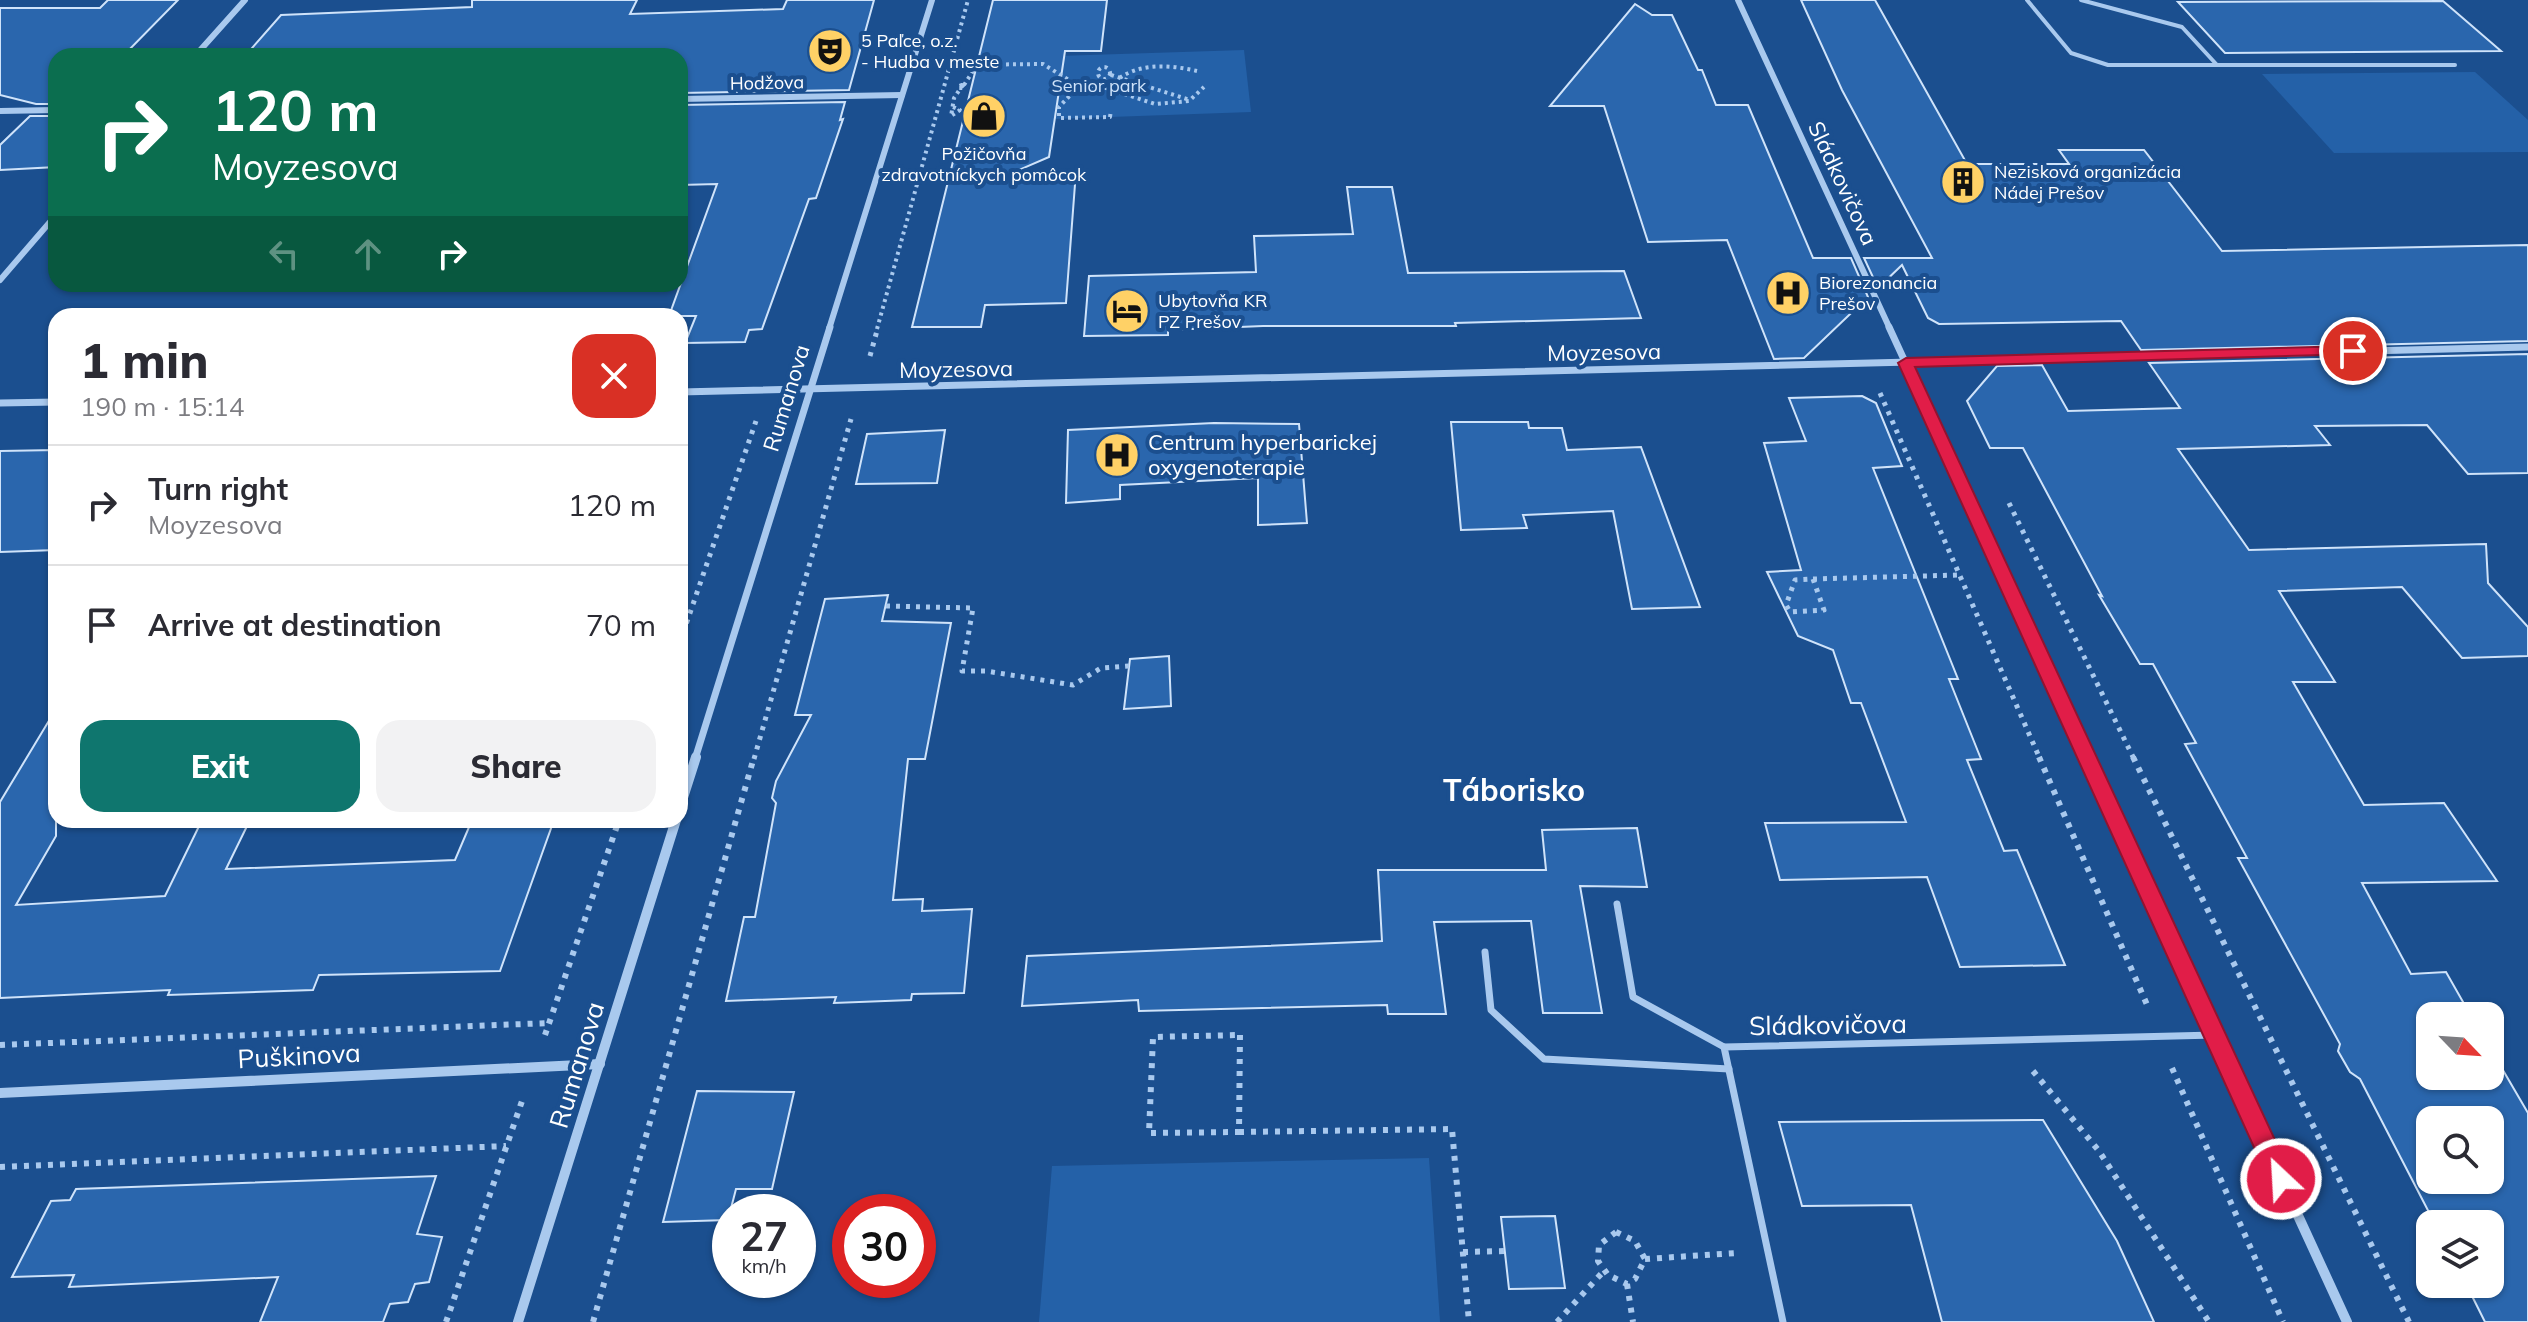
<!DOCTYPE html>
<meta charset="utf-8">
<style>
:root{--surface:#fff;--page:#f2f2f3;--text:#2b2b33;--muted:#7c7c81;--line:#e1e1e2;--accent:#0f766e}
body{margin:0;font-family:Mulish,sans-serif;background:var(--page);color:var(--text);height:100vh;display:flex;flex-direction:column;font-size:30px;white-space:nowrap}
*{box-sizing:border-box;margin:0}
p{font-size:26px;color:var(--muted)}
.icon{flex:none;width:44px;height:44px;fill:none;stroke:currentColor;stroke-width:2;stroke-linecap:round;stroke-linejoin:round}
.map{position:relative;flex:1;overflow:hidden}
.drawer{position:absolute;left:48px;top:308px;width:640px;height:520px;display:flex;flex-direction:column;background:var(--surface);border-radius:24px;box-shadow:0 2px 6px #0004}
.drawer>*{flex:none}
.top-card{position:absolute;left:48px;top:48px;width:640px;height:244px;border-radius:24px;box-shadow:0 2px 6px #0004;background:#0b6e4f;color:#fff;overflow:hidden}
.needle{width:52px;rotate:115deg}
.buttons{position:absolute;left:2416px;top:1002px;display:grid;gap:16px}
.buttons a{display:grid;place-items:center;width:88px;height:88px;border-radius:16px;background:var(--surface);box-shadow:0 2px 6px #0004;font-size:40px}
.speed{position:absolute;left:712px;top:1194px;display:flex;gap:16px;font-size:40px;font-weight:700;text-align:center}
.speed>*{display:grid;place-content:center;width:104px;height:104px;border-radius:50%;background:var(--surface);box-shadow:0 2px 6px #0004;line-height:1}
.speed small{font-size:20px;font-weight:400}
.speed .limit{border:12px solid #d22;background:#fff;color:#111}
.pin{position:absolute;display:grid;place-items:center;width:68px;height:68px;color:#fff;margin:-34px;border:4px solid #fff;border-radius:50%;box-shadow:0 2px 8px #0007}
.me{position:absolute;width:88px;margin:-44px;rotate:335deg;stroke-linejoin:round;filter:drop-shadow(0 0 6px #0008)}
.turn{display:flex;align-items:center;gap:28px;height:168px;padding:0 32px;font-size:36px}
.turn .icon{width:104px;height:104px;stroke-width:2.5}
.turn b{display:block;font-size:56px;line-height:68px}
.lanes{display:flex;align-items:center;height:76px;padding:0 32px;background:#0003;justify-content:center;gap:40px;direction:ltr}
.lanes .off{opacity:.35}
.round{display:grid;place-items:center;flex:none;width:84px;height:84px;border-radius:24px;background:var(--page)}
.summary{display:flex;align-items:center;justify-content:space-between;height:136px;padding:0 32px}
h1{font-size:48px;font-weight:800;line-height:60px}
.button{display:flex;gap:16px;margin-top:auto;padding:16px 32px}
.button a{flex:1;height:92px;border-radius:24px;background:var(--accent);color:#fff;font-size:32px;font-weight:800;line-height:92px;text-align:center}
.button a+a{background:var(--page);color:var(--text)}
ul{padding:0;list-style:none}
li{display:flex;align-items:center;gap:24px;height:120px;padding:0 32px;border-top:2px solid var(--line)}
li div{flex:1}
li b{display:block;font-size:30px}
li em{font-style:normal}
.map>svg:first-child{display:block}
.green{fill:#2461a8}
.building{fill:#2a66ad;stroke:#cfe3fa;stroke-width:2;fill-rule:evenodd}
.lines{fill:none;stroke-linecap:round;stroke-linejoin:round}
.path-far2{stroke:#a9c9ee;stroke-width:4;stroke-dasharray:3 4;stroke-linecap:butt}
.path-far1{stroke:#a9c9ee;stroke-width:5;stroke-dasharray:4 6;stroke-linecap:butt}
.path{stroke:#a9c9ee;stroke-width:6;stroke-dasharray:5 7;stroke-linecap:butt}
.lane-far1{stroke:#a9c9ee;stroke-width:4}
.lane{stroke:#a9c9ee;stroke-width:7}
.street-far2{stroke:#a9c9ee;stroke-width:6}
.street-far1{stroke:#a9c9ee;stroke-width:7}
.street{stroke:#a9c9ee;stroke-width:10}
.route{fill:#e11d48;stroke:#92132f;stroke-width:2}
.labels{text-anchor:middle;stroke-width:8;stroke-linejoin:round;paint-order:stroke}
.far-poi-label{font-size:18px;fill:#fff;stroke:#1b4f8f;text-anchor:start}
.far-street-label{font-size:18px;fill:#fff;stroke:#1b4f8f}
.far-park-label{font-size:18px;fill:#cfe3fa;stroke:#1b4f8f}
.street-label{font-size:22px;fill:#fff;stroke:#1b4f8f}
.poi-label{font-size:22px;fill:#fff;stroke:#1b4f8f;text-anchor:start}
.near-street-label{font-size:26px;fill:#fff;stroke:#1b4f8f}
.district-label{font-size:30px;font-weight:bold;fill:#fff;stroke:#1b4f8f}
</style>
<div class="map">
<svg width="2528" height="1322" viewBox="0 0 2528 1322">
<rect width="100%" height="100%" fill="#1b4f8f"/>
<!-- green -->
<g class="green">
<path d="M 1244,50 L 1251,112 L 1054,119 L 1058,56 Z"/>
<path d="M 2475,72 L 2528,120 L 2528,152 L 2334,153 L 2262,74 Z"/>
<path d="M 1429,1158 L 1440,1322 L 1039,1322 L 1052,1166 Z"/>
</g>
<!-- building -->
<g class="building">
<path d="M 108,0 L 178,0 L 123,56 L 56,56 L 56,104 L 36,104 L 0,95 L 0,8 L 100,8 Z"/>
<path d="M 472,0 L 637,0 L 630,14 L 783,9 L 787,0 L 874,0 L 849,90 L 680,93 L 680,56 L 245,56 L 281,15 L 472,7 Z"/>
<path d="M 993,0 L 1107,0 L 1101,51 L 1065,51 L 1049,157 L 1012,173 L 1076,171 L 1066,303 L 985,305 L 981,327 L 912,327 Z"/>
<path d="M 1801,0 L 1875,0 L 1967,164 L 2069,164 L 2059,150 L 2144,150 L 2222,251 L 2528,245 L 2528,341 L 2141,350 L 2121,321 L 1939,324 L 1928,318 L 1902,265 L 1878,288 L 1864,258 L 1932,258 L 1842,90 Z"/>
<path d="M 2443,1 L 2501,51 L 2225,53 L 2178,2 Z"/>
<path d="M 1635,4 L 1652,15 L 1672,15 L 1698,70 L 1702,70 L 1716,105 L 1748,105 L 1813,258 L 1851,258 L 1868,297 L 1804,358 L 1774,359 L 1727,240 L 1648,242 L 1604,106 L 1550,106 Z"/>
<path d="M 845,102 L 840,120 L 843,119 L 816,198 L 809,199 L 762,329 L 749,330 L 745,342 L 685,343 L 696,316 L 669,316 L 717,184 L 680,185 L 680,105 Z"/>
<path d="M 30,116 L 56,116 L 56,167 L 0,170 L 0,145 Z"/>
<path d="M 1347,187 L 1392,187 L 1408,273 L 1624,271 L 1641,318 L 1455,323 L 1456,326 L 1263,326 L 1168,330 L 1168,335 L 1084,336 L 1089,276 L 1256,272 L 1254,236 L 1353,234 Z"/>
<path d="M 2528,354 L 2528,473 L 2468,474 L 2427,425 L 2315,426 L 2330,445 L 2178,449 L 2249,550 L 2486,544 L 2488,583 L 2528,627 L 2528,656 L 2462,658 L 2402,587 L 2279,591 L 2335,682 L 2293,682 L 2364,805 L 2444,803 L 2497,881 L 2362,883 L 2411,974 L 2446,972 L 2471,1016 L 2430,1016 L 2430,1076 L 2490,1076 L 2490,1048 L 2528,1113 L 2528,1322 L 2485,1322 L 2466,1284 L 2490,1284 L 2490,1224 L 2435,1224 L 2360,1079 L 2350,1072 L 2338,1051 L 2340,1044 L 2238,858 L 2247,858 L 2185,744 L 2196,743 L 2153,664 L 2140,664 L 2099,595 L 2102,596 L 2023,448 L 1990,448 L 1967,401 L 1997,366 L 2042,365 L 2068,411 L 2180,408 L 2149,363 ZM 2430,1120 L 2490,1120 L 2490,1180 L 2430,1180 Z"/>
<path d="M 1862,396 L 1876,403 L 1902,466 L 1873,468 L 1958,679 L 1949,679 L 1981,759 L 1967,760 L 2004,851 L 2017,850 L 2065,965 L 1960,967 L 1927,877 L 1780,880 L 1765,823 L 1906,822 L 1861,703 L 1851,703 L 1833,650 L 1798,636 L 1767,572 L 1801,570 L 1764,443 L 1806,441 L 1789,398 Z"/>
<path d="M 1451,422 L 1528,422 L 1529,428 L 1562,428 L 1567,450 L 1641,447 L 1700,607 L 1632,609 L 1613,511 L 1523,515 L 1527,528 L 1461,530 Z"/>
<path d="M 1214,423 L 1299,424 L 1307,523 L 1258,525 L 1258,478 L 1120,485 L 1120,499 L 1066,503 L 1068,430 Z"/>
<path d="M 945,430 L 937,483 L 856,484 L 867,434 Z"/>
<path d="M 56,450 L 56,550 L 0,552 L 0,451 Z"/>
<path d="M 888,595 L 882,621 L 951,623 L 925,759 L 908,759 L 893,900 L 923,899 L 922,911 L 972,909 L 964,993 L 912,994 L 911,1000 L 834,1003 L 836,997 L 726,1001 L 744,917 L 755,917 L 776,803 L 772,798 L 776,781 L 811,715 L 795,715 L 825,599 Z"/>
<path d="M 1169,656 L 1171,706 L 1124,709 L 1130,659 Z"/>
<path d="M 56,709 L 56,836 L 16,905 L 165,896 L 202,820 L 250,820 L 226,869 L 455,860 L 472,820 L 554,820 L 500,971 L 319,975 L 313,990 L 168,995 L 170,990 L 0,998 L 0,802 Z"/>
<path d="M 1637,828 L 1647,887 L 1580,886 L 1602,1013 L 1543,1013 L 1531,921 L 1434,922 L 1446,1014 L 1388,1014 L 1387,1005 L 1139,1011 L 1138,1000 L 1022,1006 L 1027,956 L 1382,941 L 1378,870 L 1546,870 L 1542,830 Z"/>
<path d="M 697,1091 L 794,1092 L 772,1189 L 736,1189 L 728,1220 L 663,1222 Z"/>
<path d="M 2043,1120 L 2117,1241 L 2154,1322 L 1942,1322 L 1911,1205 L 1802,1206 L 1779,1122 Z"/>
<path d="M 436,1176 L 417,1234 L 442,1237 L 429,1282 L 415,1284 L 408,1302 L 390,1304 L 383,1322 L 260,1322 L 278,1277 L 69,1287 L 74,1275 L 12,1277 L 51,1201 L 70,1200 L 76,1189 Z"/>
<path d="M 1555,1216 L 1565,1288 L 1509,1289 L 1501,1217 Z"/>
</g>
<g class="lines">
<!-- path-far2 -->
<g class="path-far2">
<path d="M 950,65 L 1043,64 L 1080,87 L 1106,88 L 1155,104 L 1189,101 L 1204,87"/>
<circle cx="1104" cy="73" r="6"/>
<path d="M 1111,75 L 1190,100"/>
<path d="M 962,85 L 965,88 L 958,88 L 959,86 Z"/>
<path d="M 964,85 L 977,65"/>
<path d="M 1079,86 L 1059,107 L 1059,118 L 1110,117 L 1111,110"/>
<path d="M 1109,87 C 1133,62 1166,64 1197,71"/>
<path d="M 953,107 L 960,110 L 951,116 L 954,98 L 960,89"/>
<path d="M 877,329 L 968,0"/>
</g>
<!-- path-far1 -->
<g class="path-far1">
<path d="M 870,356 L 878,327"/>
<path d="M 1880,393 L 2040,759"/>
<path d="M 2009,503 L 2134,759"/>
<path d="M 1813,579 L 1824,610 L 1790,612 L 1786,605 L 1795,580 Z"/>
<path d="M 1813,579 L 1959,575"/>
<path d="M 886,606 L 973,608 L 962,671 L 986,671 L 1073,685 L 1101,668 L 1129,666"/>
<path d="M 680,642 L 756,421"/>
<path d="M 754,759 L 851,419"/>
</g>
<!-- path -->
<g class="path">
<path d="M 2039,757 L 2148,1007"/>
<path d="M 2133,757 L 2409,1322"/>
<path d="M 545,1035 L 619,820"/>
<path d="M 1240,1035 L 1239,1132 L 1149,1133 L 1153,1037 Z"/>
<path d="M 0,1045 L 549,1023"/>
<path d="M 2172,1068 L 2283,1322"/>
<path d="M 2033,1071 L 2099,1151 L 2209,1322"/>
<path d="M 1239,1132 L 1452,1129 L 1469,1322"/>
<path d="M 0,1167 L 506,1146"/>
<path d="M 1616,1232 L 1635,1241 L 1645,1259 L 1635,1279 L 1627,1284 L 1608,1275 L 1598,1261 L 1599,1245 Z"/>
<path d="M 1463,1252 L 1505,1251"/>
<path d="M 1645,1259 L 1736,1253"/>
<path d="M 1627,1284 L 1633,1322"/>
<path d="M 446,1322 L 522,1101"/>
<path d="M 593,1322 L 754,757"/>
<path d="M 1557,1322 L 1602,1273"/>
</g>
<!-- lane-far1 -->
<g class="lane-far1">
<path d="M 2027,0 L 2071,53 L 2108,65 L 2455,65"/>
<path d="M 2081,0 L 2182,27 L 2217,65"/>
</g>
<!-- lane -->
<g class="lane">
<path d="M 1617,904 L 1633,997 L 1724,1047"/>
<path d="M 1485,952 L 1491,1010 L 1544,1059 L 1729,1069"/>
<path d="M 1783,1322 L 1724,1047 L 2215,1035"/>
</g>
<!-- street-far2 -->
<g class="street-far2">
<path d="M 1738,0 L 1890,329"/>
<path d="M 195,56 L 245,0"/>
<path d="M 680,99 L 902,95"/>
<path d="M 0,111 L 56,110"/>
<path d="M 0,280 L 56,215"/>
<path d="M 829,329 L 932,0"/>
</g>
<!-- street-far1 -->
<g class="street-far1">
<path d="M 1889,327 L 2088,759"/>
<path d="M 680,392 L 2528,347"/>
<path d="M 0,403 L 56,402"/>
<path d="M 695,759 L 830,327"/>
</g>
<!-- street -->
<g class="street">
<path d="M 2087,757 L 2347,1322"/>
<path d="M 680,807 L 696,757"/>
<path d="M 0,1093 L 600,1064"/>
<path d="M 518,1322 L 676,820"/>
</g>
</g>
<!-- route -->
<path class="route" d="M 2353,346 L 2358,348 L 2358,354 L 1915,367 L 2289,1170 L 2293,1179 L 2289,1187 L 2281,1190 L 2272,1187 L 1898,363 L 1906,358 Z"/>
<!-- icons -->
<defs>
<g id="theatre-disc" transform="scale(2.3)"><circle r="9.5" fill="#ffd166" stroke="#1b4f8f"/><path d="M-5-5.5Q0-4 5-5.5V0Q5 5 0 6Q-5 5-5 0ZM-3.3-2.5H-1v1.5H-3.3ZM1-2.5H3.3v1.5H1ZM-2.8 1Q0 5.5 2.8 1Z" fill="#111"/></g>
<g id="shop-disc" transform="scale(2.3)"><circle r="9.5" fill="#ffd166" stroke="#1b4f8f"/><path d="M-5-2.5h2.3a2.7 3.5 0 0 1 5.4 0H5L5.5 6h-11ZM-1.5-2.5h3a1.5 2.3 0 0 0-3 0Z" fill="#111"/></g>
<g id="building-disc" transform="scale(2.3)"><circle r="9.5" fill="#ffd166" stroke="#1b4f8f"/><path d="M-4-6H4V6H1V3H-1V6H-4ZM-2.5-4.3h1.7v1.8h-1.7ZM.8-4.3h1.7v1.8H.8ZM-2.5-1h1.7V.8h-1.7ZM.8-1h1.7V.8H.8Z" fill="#111"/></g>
<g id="hospital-disc" transform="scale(2.3)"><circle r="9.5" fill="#ffd166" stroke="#1b4f8f"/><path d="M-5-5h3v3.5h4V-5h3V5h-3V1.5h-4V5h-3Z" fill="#111"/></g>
<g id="hotel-disc" transform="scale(2.3)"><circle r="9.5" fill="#ffd166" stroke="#1b4f8f"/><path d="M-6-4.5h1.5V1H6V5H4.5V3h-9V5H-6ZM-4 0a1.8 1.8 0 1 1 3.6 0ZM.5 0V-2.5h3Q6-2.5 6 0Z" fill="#111"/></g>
</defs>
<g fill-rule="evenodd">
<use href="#theatre-disc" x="830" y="51"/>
<use href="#shop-disc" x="984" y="116"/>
<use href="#building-disc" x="1963" y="182"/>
<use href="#hospital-disc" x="1788" y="293"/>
<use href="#hotel-disc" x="1127" y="311"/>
<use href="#hospital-disc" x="1117" y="455"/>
</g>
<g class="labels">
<!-- far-poi labels -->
<g class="far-poi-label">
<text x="861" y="47">5 Paľce, o.z.<tspan x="861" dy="21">- Hudba v meste</tspan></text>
<text x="984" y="160" text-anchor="middle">Požičovňa<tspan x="984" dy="21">zdravotníckych pomôcok</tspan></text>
<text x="1994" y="178">Nezisková organizácia<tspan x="1994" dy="21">Nádej Prešov</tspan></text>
<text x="1819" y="289">Biorezonancia<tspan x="1819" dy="21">Prešov</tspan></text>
<text x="1158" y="307">Ubytovňa KR<tspan x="1158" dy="21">PZ Prešov</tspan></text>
</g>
<!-- far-street labels -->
<g class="far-street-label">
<text transform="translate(767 83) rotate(-1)" y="6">Hodžova</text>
</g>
<!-- far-park labels -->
<g class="far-park-label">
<text x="1099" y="92">Senior park</text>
</g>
<!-- street labels -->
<g class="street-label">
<text transform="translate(1843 183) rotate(65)" y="8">Sládkovičova</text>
<text transform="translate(1604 352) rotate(-1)" y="8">Moyzesova</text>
<text transform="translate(956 369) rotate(-1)" y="8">Moyzesova</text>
<text transform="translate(786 398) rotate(-73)" y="8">Rumanova</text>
</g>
<!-- poi labels -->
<g class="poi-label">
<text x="1148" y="450">Centrum hyperbarickej<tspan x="1148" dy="25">oxygenoterapie</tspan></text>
</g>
<!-- near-street labels -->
<g class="near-street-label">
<text transform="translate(1828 1025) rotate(-1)" y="9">Sládkovičova</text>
<text transform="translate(299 1056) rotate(-3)" y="9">Puškinova</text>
<text transform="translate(577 1065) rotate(-73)" y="9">Rumanova</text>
</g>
<!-- district labels -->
<g class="district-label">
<text x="1514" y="801">Táborisko</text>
</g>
</g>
</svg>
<div class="buttons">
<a><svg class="needle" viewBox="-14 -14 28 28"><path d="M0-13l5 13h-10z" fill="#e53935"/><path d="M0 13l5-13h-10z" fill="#7c7c81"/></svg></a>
<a><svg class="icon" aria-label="search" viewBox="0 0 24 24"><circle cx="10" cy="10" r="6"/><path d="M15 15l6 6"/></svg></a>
<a><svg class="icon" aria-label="layers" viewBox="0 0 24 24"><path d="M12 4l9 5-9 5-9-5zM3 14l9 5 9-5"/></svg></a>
</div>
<div class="speed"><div>27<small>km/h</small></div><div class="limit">30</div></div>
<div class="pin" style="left:2353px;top:351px;background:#d93025"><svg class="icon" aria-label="arrive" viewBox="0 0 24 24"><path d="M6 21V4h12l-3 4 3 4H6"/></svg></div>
<svg class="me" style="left:2281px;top:1179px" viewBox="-20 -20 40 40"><circle r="17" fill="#e11d48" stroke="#fff" stroke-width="3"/><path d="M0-11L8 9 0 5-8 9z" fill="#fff"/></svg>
<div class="top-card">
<div class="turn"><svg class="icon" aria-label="right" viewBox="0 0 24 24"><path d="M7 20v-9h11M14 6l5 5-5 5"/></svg><div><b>120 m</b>Moyzesova</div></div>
<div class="lanes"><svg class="icon off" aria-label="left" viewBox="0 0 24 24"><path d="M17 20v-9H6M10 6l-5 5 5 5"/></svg><svg class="icon off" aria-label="ahead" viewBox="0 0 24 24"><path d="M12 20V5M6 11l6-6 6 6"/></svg><svg class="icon" aria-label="right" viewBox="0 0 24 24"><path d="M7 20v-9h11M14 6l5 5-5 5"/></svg></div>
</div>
<section class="drawer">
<div class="summary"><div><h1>1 min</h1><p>190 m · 15:14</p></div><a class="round" style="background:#d93025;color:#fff"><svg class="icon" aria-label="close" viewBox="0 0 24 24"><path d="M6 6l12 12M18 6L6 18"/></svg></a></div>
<ul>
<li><svg class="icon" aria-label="right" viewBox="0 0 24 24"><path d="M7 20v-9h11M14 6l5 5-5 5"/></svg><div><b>Turn right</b><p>Moyzesova</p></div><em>120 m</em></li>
<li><svg class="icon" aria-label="arrive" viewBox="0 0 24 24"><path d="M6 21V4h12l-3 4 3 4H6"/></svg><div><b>Arrive at destination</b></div><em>70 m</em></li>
</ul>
<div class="button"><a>Exit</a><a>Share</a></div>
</section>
</div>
